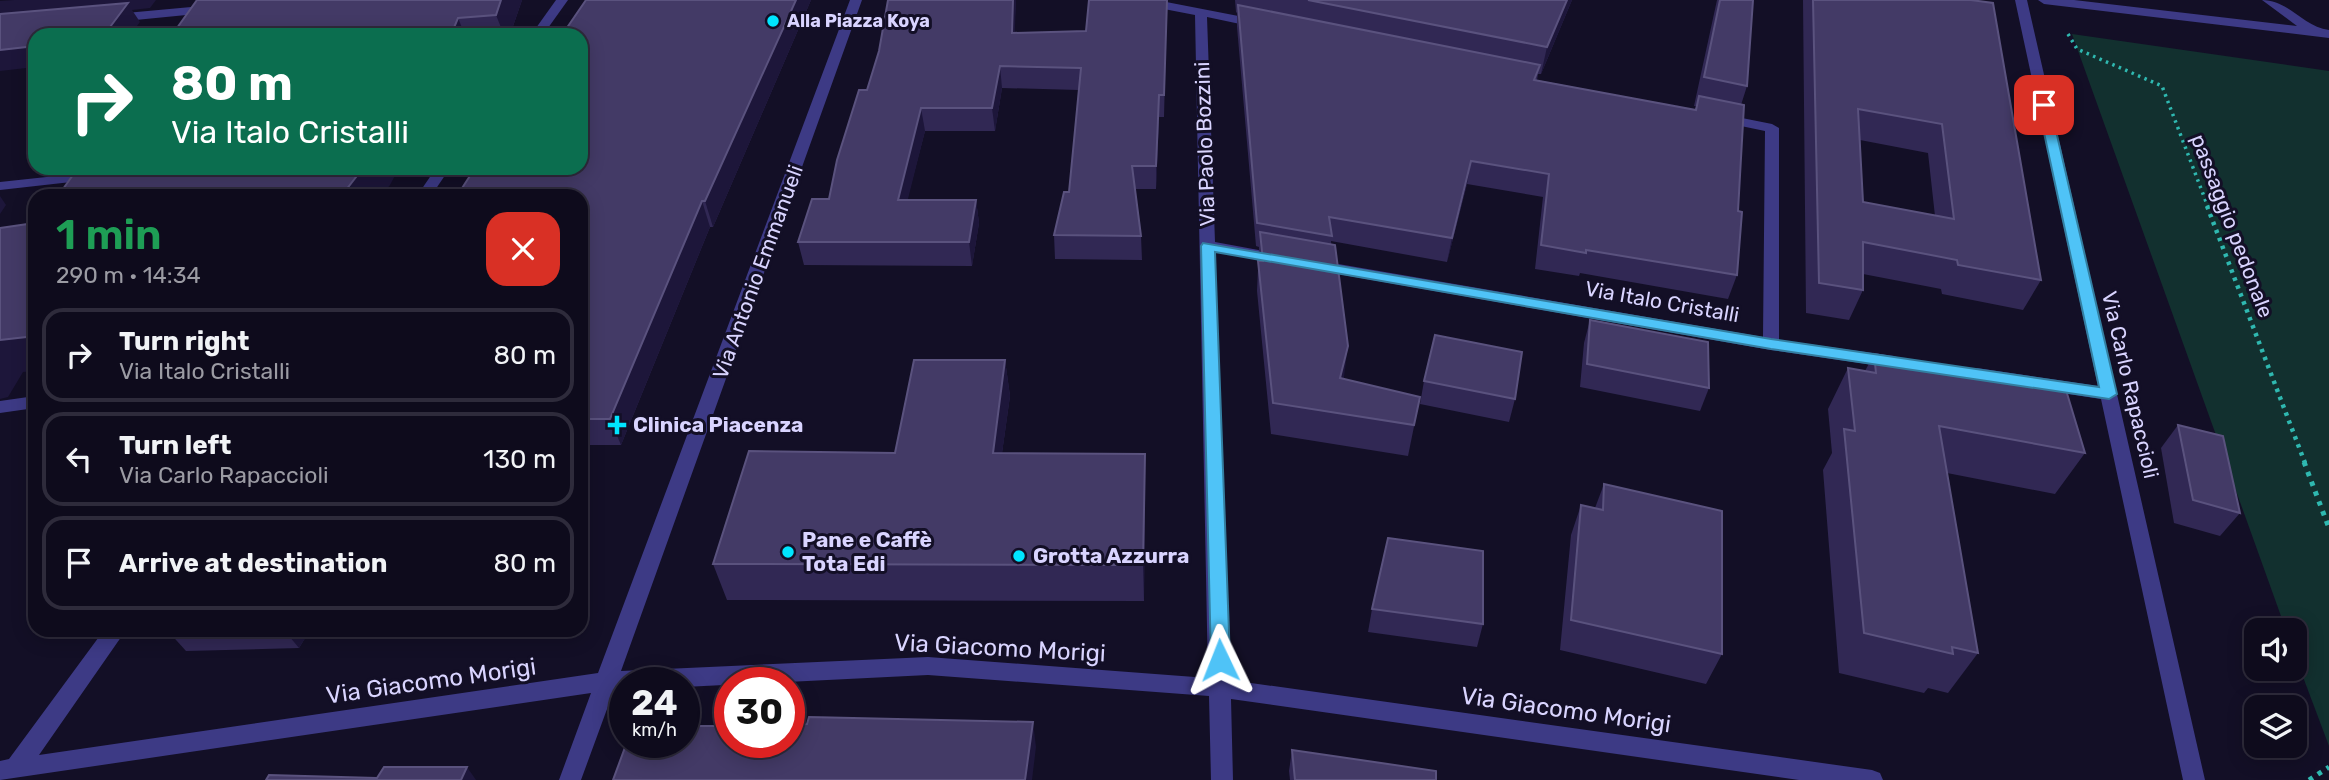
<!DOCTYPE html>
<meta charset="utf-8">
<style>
:root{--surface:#0e0b1c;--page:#171425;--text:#f1f3f6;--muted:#9b9ba3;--line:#2e2b3b}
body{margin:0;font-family:Rubik,sans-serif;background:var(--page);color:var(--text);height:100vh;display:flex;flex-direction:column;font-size:26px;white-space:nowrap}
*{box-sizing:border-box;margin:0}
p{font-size:23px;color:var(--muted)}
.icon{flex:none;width:38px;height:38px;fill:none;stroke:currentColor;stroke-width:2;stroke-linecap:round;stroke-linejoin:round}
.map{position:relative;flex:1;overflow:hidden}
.panel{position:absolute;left:28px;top:189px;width:560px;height:448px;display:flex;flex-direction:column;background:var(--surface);border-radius:21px;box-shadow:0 4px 18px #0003,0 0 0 2px var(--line)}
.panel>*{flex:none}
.hud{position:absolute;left:28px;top:28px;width:560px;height:147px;border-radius:21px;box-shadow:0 4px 18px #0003,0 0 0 2px var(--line);background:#0b6e4f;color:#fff;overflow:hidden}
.controls{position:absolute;left:2244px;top:618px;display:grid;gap:14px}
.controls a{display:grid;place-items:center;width:63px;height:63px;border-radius:14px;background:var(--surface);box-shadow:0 4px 18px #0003,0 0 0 2px var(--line);font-size:35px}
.speed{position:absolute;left:609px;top:667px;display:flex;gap:14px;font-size:35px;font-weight:700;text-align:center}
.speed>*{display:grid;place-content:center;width:91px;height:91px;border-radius:50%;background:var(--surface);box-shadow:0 4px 18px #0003,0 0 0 2px var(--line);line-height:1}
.speed small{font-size:18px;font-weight:400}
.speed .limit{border:10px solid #d22;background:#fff;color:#111}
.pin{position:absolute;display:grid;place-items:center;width:60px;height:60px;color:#fff;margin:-30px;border-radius:14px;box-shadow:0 4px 10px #0006}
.me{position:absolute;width:77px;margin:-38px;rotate:358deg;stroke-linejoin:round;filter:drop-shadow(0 0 5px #0008)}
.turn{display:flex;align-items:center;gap:24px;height:147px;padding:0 28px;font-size:32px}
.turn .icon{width:91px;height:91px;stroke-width:2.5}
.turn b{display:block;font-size:49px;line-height:60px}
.round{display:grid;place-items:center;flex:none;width:74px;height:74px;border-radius:21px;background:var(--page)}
.head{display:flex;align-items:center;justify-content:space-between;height:119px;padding:0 28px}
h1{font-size:42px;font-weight:600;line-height:52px;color:#1e9e55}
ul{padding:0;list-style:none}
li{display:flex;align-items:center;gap:21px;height:94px;margin:0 14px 10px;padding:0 14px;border:4px solid var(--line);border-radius:21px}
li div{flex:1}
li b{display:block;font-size:26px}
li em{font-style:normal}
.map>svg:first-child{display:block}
.green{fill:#12302f}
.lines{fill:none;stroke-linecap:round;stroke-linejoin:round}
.path-far2{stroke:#2fb8b0;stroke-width:3.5;stroke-dasharray:2.5 4.5;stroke-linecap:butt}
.path-far1{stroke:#2fb8b0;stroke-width:4.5;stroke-dasharray:3.5 5;stroke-linecap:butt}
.path{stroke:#2fb8b0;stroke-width:5;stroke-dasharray:4.5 6;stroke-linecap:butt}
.minor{fill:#3d3a85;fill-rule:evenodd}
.wall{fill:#312854;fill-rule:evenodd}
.shaded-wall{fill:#1d163a}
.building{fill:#433a66;stroke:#5a527e;stroke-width:2;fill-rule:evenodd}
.route{fill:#4fc3f7;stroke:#337fa1;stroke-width:2}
.poi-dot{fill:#00e5ff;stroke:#130f26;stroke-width:2.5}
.labels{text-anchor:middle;stroke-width:6;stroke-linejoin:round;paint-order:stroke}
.far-poi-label{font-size:18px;font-weight:bold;fill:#d9d4ff;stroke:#130f26;text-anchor:start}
.street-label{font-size:21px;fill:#d9d4ff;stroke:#130f26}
.poi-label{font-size:21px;font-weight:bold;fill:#d9d4ff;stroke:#130f26;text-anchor:start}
.near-street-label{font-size:24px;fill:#d9d4ff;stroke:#130f26}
</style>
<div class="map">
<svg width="2329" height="780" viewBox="0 0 2329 780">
<rect width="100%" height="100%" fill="#130f26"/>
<!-- green -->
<path class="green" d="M 2072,34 L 2329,71 L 2329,746 L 2294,653 L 2294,630 L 2286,630 Z"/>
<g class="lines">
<!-- path-far2 -->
<path class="path-far2" d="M 2068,34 L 2077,49 L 2162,86 L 2208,207"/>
<!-- path-far1 -->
<path class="path-far1" d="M 2207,206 L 2305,463"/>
<!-- path -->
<g class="path">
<path d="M 2304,462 L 2329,528"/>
<path d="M 2309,780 L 2329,767"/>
</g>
<!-- minor -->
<g class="minor">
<path d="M 556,0 L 568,0 L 543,35 L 531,35 Z"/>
<path d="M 850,0 L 862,0 L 621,671 L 928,657 L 1208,678 L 1195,15 L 1138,4 L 1132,0 L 1156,0 L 1259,20 L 1265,24 L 1259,28 L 1207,17 L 1215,242 L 1280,254 L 1288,259 L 1280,264 L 1215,252 L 1230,680 L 1872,770 L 1880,773 L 1883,780 L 1799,780 L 1231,699 L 1233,780 L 1211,780 L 1209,696 L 928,675 L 684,687 L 684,682 L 625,682 L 625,689 L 614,690 L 581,780 L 559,780 L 591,693 L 0,780 L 0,761 L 9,759 L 104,630 L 126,630 L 39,755 L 598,673 Z"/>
<path d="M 2015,0 L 2027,0 L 2205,780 L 2183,780 L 2101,399 L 1977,380 L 1968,374 L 1977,368 L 2098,386 Z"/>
<path d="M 2038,0 L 2074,0 L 2297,26 L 2262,0 C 2289,0 2303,27 2329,30 L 2329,38 L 2044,4 Z"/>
<path d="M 213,5 L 217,6 L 217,12 L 115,22 L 109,18 L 115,14 Z"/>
<path d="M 1722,114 L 1772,124 L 1779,128 L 1779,340 L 1894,356 L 1900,358 L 1903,362 L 1900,366 L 1894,368 L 1771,350 L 1315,270 L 1307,265 L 1315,260 L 1763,337 L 1765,131 L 1717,121 L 1715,118 Z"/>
<path d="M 436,168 L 450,168 L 431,196 L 417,196 Z"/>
<path d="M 93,172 L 100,176 L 98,179 L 0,190 L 0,182 Z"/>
<path d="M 35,396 L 35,408 L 0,413 L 0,401 Z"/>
</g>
</g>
<!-- wall -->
<g class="wall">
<path d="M 522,0 L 510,35 L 172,35 Z"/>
<path d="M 586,0 L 811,0 L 713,227 L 710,227 L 621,445 L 581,445 L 581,196 Z"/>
<path d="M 1016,0 L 1014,33 L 1086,31 L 1167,0 L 1164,117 L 1159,117 L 1156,189 L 1135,189 L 1141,236 L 1142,260 L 1055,259 L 1054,235 L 1069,192 L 1079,90 L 1002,88 L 995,131 L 925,131 L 907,200 L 976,200 L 979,223 L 972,266 L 804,265 L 798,242 L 829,199 L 867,90 Z"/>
<path d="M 1235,0 L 1572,0 L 1541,74 L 1538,74 L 1537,80 L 1695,110 L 1696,106 L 1694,106 L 1717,0 L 1753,0 L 1747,86 L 1741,105 L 1737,275 L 1728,299 L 1580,273 L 1579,276 L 1535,269 L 1543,197 L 1467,184 L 1447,262 L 1331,241 L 1344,379 L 1420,397 L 1408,456 L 1271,434 L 1257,291 L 1259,247 L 1256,246 L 1237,27 L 1237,13 L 1236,12 Z"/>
<path d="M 1803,0 L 1971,0 L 2041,280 L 2023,310 L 1942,294 L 1941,289 L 1863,274 L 1863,290 L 1849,320 L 1806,313 ZM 1860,140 L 1928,153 L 1935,216 L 1863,202 Z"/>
<path d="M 1590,320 L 1709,388 L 1700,411 L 1580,387 L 1584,343 Z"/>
<path d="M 1874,354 L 2085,453 L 2055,494 L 1947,473 L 1978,653 L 1948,693 L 1928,688 L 1924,693 L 1839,673 L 1823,470 L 1832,453 L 1828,409 L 1848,368 L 1865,371 Z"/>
<path d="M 1005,360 L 1010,396 L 1002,453 L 1145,454 L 1144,601 L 727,600 L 713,564 L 895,453 Z"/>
<path d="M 1424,381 L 1515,399 L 1509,422 L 1420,404 Z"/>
<path d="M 2178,425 L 2240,513 L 2220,536 L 2174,523 L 2161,448 Z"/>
<path d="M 1604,484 L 1722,654 L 1706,684 L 1560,650 L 1571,535 L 1581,505 L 1595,508 Z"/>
<path d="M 1372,609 L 1483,624 L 1477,647 L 1368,632 Z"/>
<path d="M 167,630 L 310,630 L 299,648 L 186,651 Z"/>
<path d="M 1292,750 L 1436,780 L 1290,780 L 1289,771 Z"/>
</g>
<!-- shaded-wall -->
<g class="shaded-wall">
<path d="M 14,0 L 156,0 L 150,8 L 132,10 L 140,22 L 130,35 L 104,35 L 0,21 L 0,1 Z"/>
<path d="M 501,0 L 522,0 L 510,35 L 504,35 L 496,15 Z"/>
<path d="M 796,0 L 811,0 L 713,227 L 705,201 Z"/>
<path d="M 1013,0 L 1016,0 L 1014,55 L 1012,33 Z"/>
<path d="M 1567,0 L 1572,0 L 1541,74 L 1547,47 Z"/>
<path d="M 458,18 L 465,35 L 451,35 Z"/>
<path d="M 35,46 L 35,67 L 0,71 L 0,50 Z"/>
<path d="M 1000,66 L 1002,88 L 995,131 L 992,108 Z"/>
<path d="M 1159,95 L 1159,117 L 1156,189 L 1156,166 Z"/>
<path d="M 921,108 L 925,131 L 902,223 L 898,200 Z"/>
<path d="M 1471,161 L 1467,184 L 1447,262 L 1452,238 Z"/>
<path d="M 363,168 L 399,168 L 390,185 L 381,196 L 343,196 L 342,195 Z"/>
<path d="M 0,196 L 6,205 L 0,214 Z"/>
<path d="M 976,200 L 979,223 L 972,266 L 969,242 Z"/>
<path d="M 702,201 L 710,227 L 621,445 L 610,419 Z"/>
<path d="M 35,336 L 35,371 L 23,372 L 8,397 L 0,399 L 0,340 Z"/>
<path d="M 1348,346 L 1344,377 L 1336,409 L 1340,378 Z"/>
<path d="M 1005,360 L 1010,396 L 997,489 L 993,453 Z"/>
<path d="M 1145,454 L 1145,490 L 1144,601 L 1143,565 Z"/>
<path d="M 284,630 L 310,630 L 299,648 Z"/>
<path d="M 1033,722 L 1036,747 L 1032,780 L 1025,780 Z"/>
<path d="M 467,767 L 476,780 L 461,780 Z"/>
</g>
<!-- building -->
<g class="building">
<path d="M 197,0 L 501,0 L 496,15 L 458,18 L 451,35 L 172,35 Z"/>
<path d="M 586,0 L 796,0 L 705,201 L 702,201 L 610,419 L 581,419 L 581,196 L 457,196 L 475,168 L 581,168 L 581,35 L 562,35 Z"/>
<path d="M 888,0 L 1013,0 L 1012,33 L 1086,31 L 1089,0 L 1167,0 L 1164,95 L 1159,95 L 1156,166 L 1132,166 L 1141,236 L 1054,235 L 1064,192 L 1069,192 L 1081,68 L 1000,66 L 992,108 L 921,108 L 898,200 L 976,200 L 969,242 L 798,242 L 812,199 L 829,199 L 837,160 L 859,90 L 867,90 L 879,51 Z"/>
<path d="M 1308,0 L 1567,0 L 1547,47 Z"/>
<path d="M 1720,0 L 1753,0 L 1747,86 L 1704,77 Z"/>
<path d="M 1813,0 L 1971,0 L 1993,3 L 2041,280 L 1958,265 L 1957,260 L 1863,242 L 1863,290 L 1819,283 ZM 1858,109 L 1942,124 L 1954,219 L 1863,202 Z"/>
<path d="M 128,3 L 104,35 L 35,35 L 35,46 L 0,50 L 0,14 Z"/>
<path d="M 1238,5 L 1540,65 L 1534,80 L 1696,110 L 1699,96 L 1744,105 L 1738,211 L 1742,212 L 1737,275 L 1586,250 L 1586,253 L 1541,245 L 1549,174 L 1471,161 L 1452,238 L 1329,217 L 1332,236 L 1257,223 Z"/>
<path d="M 78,168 L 363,168 L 342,195 L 333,196 L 58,196 Z"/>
<path d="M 35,223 L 35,336 L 0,340 L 0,228 Z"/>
<path d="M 1260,232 L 1335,245 L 1348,346 L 1340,378 L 1420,397 L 1414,425 L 1273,403 L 1258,261 L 1263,261 Z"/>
<path d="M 1590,320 L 1708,342 L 1709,388 L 1587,364 Z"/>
<path d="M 1435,335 L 1522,352 L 1515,399 L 1424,381 Z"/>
<path d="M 1874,354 L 2066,390 L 2085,453 L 1939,426 L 1978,653 L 1952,647 L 1953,654 L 1864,633 L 1844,429 L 1855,431 L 1848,368 L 1876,373 Z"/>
<path d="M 914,360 L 1005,360 L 993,453 L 1145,454 L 1143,565 L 713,564 L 749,451 L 895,453 Z"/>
<path d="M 2178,425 L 2223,436 L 2240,513 L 2193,500 Z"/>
<path d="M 1604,484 L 1722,511 L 1722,654 L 1571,620 L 1581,505 L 1603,510 Z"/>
<path d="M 1388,538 L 1483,551 L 1483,624 L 1372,609 Z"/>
<path d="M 809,717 L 1033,722 L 1025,780 L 613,780 L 627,742 L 684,742 L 684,726 L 730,726 L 730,742 L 789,742 L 789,725 L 807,724 Z"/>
<path d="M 1292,750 L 1436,771 L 1436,780 L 1295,780 Z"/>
<path d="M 384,767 L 467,767 L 461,780 L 266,780 L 269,775 L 377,778 Z"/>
</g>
<!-- route -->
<path class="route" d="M 2044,101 L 2050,105 L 2117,394 L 2109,399 L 1771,349 L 1215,252 L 1230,660 L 1227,666 L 1220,668 L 1214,666 L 1211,660 L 1201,246 L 1203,243 L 1771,339 L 2099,387 L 2038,105 Z"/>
<!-- markers -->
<g class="poi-dot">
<circle cx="773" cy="21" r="7"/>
<path d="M613.5 414.5h7v7h7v7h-7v7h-7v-7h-7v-7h7z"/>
<circle cx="788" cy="552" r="7"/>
<circle cx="1019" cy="556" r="7"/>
</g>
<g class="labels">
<!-- far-poi labels -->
<g class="far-poi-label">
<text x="787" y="27">Alla Piazza Koya</text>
</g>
<!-- street labels -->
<g class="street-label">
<text transform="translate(1205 144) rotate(-92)" y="7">Via Paolo Bozzini</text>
<text transform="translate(2232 226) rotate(69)" y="7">passaggio pedonale</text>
<text transform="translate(758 272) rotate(-70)" y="7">Via Antonio Emmanueli</text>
<text transform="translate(1662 302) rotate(10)" y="7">Via Italo Cristalli</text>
<text transform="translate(2130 385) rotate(77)" y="7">Via Carlo Rapaccioli</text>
</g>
<!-- poi labels -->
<g class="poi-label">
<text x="633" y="432">Clinica Piacenza</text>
<text x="802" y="547">Pane e Caffè<tspan x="802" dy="24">Tota Edi</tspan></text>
<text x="1033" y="563">Grotta Azzurra</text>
</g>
<!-- near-street labels -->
<g class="near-street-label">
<text transform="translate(1000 648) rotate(3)" y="8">Via Giacomo Morigi</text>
<text transform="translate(431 681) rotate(-8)" y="8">Via Giacomo Morigi</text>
<text transform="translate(1566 710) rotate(8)" y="8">Via Giacomo Morigi</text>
</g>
</g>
</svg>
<div class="controls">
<a><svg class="icon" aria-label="sound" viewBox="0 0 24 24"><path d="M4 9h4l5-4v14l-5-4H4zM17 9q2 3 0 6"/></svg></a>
<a><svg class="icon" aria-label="layers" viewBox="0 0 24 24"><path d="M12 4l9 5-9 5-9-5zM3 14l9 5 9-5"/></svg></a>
</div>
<div class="speed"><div>24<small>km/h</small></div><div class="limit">30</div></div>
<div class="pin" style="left:2044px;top:105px;background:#d93025"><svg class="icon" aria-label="arrive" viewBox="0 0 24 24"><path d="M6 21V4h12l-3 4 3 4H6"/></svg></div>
<svg class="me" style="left:1220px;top:660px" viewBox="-20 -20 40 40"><path d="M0-17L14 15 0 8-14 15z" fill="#4fc3f7" stroke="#fff" stroke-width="4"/></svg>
<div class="hud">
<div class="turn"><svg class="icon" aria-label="right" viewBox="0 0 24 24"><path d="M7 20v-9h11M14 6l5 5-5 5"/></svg><div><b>80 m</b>Via Italo Cristalli</div></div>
</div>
<section class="panel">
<div class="head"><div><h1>1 min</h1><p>290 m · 14:34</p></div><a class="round" style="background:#d93025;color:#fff"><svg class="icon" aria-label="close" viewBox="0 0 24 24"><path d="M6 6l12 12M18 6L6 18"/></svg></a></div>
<ul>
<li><svg class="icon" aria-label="right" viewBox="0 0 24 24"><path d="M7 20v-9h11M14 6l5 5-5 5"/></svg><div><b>Turn right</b><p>Via Italo Cristalli</p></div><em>80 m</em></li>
<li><svg class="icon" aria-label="left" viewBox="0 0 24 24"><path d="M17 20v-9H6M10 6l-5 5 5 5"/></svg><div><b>Turn left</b><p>Via Carlo Rapaccioli</p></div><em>130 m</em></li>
<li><svg class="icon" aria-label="arrive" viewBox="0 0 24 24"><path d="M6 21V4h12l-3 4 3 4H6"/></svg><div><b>Arrive at destination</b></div><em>80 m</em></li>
</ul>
</section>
</div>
